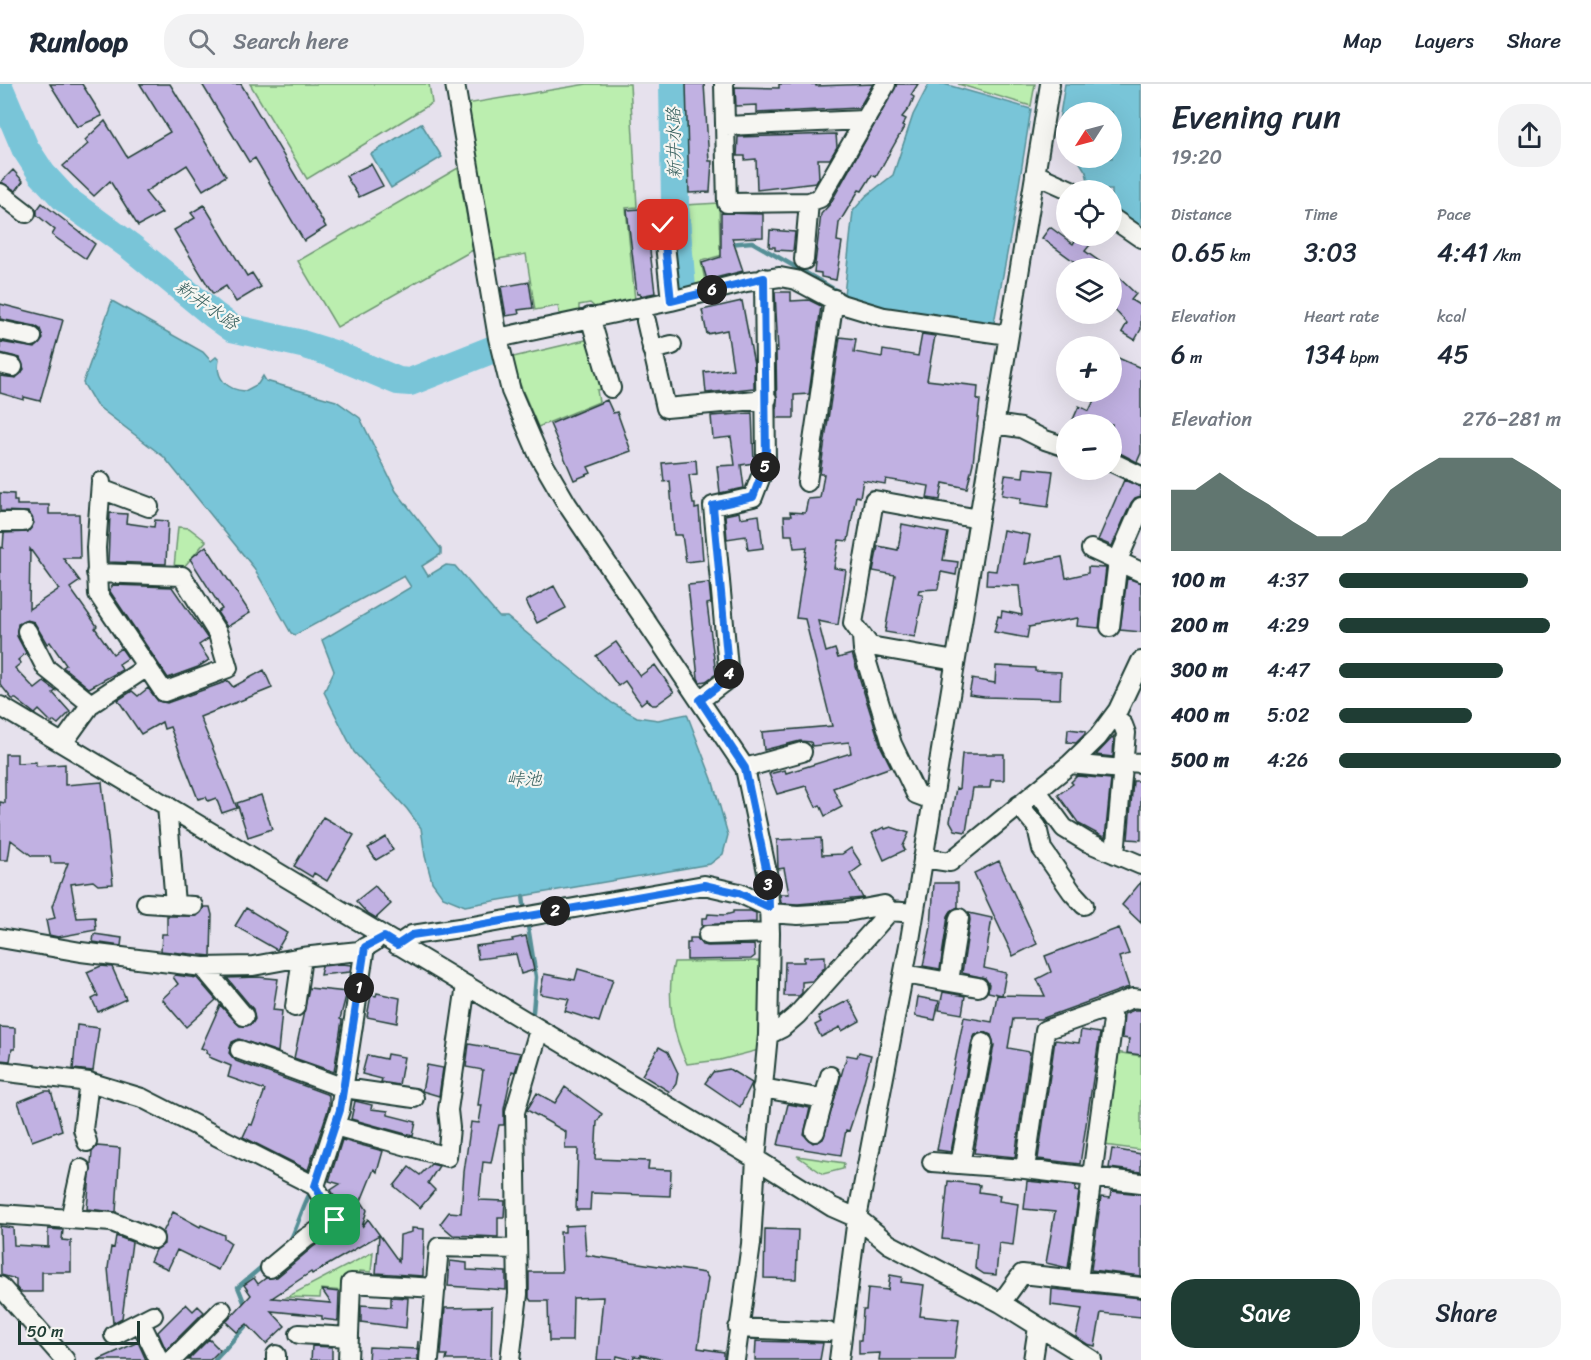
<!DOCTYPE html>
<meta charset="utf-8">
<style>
:root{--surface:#fff;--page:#f2f2f3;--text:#1f2937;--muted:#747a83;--line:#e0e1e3;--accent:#1f3d34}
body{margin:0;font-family:Sriracha,"Klee One",sans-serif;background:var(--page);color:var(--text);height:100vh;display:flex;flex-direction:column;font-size:22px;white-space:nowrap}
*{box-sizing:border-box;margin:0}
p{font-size:20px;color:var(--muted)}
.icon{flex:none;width:33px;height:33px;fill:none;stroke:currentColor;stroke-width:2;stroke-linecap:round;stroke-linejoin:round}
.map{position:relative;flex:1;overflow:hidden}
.sheet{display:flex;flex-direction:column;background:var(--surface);width:450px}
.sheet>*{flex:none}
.needle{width:39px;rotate:234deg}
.controls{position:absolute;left:1056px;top:18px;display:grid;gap:12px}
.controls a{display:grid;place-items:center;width:66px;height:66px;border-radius:50%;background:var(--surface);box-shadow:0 6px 24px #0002;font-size:30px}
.scale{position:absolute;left:18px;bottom:15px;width:122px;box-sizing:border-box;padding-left:6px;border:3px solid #1f3d34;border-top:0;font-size:16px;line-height:21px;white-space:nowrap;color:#1f3d34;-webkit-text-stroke:4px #f6f6f2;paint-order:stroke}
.pin{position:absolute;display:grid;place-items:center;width:51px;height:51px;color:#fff;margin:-26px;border-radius:12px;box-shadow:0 3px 9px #0006}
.km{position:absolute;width:30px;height:30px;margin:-15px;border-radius:50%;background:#222;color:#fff;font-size:16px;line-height:30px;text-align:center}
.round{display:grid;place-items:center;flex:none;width:63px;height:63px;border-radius:24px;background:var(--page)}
.headline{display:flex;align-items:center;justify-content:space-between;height:102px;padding:0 30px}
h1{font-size:33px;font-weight:600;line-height:45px}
.figures{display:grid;grid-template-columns:repeat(3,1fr);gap:9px;height:102px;padding:6px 30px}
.figures div{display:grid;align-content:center}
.figures b{font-size:26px;font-weight:600}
.figures small{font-size:16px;font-weight:400}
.figures p{font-size:16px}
.chart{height:168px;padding:12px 30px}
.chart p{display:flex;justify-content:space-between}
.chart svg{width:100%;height:108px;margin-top:6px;fill:var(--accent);opacity:.7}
.primary-button{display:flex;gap:12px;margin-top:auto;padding:12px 30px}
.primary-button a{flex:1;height:69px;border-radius:24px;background:var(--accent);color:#fff;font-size:24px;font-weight:600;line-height:69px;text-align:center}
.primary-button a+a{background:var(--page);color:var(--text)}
ul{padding:0 30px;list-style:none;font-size:20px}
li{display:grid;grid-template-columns:96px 72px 1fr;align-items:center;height:45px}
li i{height:15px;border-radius:8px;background:var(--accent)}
header{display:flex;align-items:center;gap:36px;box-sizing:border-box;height:84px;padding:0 30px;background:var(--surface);border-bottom:2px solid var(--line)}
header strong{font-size:28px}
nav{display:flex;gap:33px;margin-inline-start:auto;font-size:21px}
.search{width:420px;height:54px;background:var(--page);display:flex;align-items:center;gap:15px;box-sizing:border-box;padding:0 21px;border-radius:24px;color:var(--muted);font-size:22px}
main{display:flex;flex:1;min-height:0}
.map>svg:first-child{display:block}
.green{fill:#bbeeaf;stroke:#6d9672;stroke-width:1.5}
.water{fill:#79c5d8;stroke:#558f96;stroke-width:1.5}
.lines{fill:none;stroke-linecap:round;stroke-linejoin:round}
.stream{stroke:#558f96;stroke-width:4.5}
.river{stroke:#79c5d8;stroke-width:28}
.building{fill:#c1b1e2;stroke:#1f3d34;stroke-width:1.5;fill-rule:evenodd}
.minor-casing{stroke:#1f3d34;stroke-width:22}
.minor{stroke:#f6f6f2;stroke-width:18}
.route-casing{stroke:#fff;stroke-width:12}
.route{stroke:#1a73e8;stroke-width:8}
.labels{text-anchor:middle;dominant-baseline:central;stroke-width:4.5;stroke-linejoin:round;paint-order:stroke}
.water-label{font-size:18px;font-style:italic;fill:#365f5d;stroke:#f6f6f2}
</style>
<header>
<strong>Runloop</strong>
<div class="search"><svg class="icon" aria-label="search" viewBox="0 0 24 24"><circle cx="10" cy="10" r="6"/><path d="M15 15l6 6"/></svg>Search here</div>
<nav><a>Map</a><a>Layers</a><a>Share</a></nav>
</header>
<main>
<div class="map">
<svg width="1141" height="1276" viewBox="0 0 1141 1276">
<rect width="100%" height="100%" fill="#e6e1ed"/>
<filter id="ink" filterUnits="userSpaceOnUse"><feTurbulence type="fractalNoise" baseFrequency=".0167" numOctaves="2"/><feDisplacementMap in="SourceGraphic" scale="12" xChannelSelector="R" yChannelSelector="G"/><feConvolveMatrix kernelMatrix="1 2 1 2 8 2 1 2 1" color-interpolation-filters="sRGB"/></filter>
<g filter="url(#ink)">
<path class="green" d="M250,0H429L432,19L307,95Z
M587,0H630L637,123L626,124L635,216L597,225L590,219L579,221V227L576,230L560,233L558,222L535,226L526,170L493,176L466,20Z
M958,0H1035L1031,22Z
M458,84L473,166L337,243L298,177Z
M719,119L720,164L735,161L737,167L701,177L706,201L691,205L685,121Z
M590,255L607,304L597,306L599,318L538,343L509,274Z
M178,443L189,444L206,457L183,484L174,483Z
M765,877L759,966L720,976L687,980C672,949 666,912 674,878Z
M1115,968L1141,972V1066L1104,1061Z
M797,1072L844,1079L843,1085L823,1090Z
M373,1168L371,1188L360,1187L359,1194L345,1207L321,1205L320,1214L287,1213Z"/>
<path class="water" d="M929,0H944L1031,25L1013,138L993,244L866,222L844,211L853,127L866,112L893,91L913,31Z
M1065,0H1141V146L1112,125V106H1090L1086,88L1077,74H1112V28H1066V64L1056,55Z
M421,39L442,73L391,104L371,70Z
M112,217L203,268L211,277L216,273L219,276C215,294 227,306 245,307L258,300L263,292L266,297L336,317L360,334L396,407L441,465V470L422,482L428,492L446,481L455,482L499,533H507L612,619L637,633L658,636L687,630L712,695L728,751L723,770L710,780L465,822L443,813L432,798L425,772L421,744L407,725L354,668L324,608L334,587L322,556L411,503L404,492L295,551L291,549L254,484L164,373L96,321L83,299Z"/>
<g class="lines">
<path class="stream" d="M728,160L752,158L844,211
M523,812L525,827
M527,836L536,893L533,928
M289,1159C298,1142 302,1124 311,1107
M246,1223L238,1203L265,1180
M215,1276L250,1237"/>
<path class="river" d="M673,0L675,118
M0,5L25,64L42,90L65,115L131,163L214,231L232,244L302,260L334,270L398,297L410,298L491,266
M675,122L682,204"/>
</g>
<path class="building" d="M50,0H82L102,32L77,43Z
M140,0H170L226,92L203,106L187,81L145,108L162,129L138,142L110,97L94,112L63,82L88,60L85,56L105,37L127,73L170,48Z
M202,0H241L326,143L304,157L255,74L249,78Z
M686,0H704L709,77H712L710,108L689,109Z
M779,0H816V2L873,0L859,24L757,29V21L736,22L735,3L779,4Z
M897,0H918L911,11L914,13L910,23L902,33L906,35L902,42L904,43L876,93L872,91L862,107L859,106L839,139L837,157L842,158L836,196L821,193V189L814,188L821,130L830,120Z
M836,50L837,63L830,75H818L819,94L816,99L757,106L756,75L745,76V72H737L738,53Z
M371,80L383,102L359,113L346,92Z
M13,86L23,97L16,107L1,98Z
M42,119L95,160L86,175L52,151L55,146L37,131V126Z
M204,121L247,192L252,189L261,203L236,218L226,202L213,210L174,146L195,134L191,129Z
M653,124V157L649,158L655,209L640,212V210H637L627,126Z
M721,129L763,130V153L732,154L743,187L707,196L702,179L721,173Z
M1050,143L1073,160L1078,152L1090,161L1085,167L1109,184H1083L1042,154Z
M770,146L795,148L793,167L775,166V163H769Z
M1112,187L1136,210L1131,216L1141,222V245L1135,256L1122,248L1127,239L1112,223Z
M529,198L533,224L518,226L519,230L506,232L501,203Z
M775,208H791V217L809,216L821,222L809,310L794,311V334H777L776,267H778Z
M742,217L754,280V304L706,309L704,288L733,285L727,246L707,250L702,226Z
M0,220L63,236L40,317L24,313V316L0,309V292L16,294L24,285L20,274L0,269V258L35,264L43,255L40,245L35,242L0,235Z
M922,250L935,252L927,296L978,302L977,316H980L973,379L967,404L943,399L940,416L927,414L929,402L886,395L885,400L863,396L860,413L856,412L848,457L839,456L834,484L846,486L838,541L818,537L826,568L835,565L838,574L852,570L881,663L891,683L833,704L842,723L825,732L820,721L816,723L806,702L777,710L769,690L785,686L786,689L851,669L849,658L812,662L811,658L800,657L764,666L762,648L832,642L805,535L796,534L807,463L794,464L792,451H785L784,432H791L790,428L805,429L808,415L820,414L824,390H820L840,253L856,255L854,268L882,273L883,266L918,272Z
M1116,273L1141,284V369L1137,378L1112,365V340H1071L1079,322L1089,327L1098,308H1112V281Z
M607,316L613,329L617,328L631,367L588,383L591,389L574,396L550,340Z
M752,329L754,379L741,381L744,404L720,409L717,382L735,381L731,353L713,355L711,332Z
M696,376L697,390L689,391L693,420H695V425L699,424L703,476L686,478L682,451H674L670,397L664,398L662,379Z
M1024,384L1053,387L1048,423L1020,419L1021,414L1002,411L1005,391L1023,393Z
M1124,396L1141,403V412L1135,414L1131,419L1112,462L1098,456Z
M0,409L14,410V417H17V421H49V430H79L80,474H63L80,497L70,504L97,542L95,544L113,570L121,564L128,574L119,580L122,586L89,604L63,583L66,581L50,558L47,560L34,538L27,536L18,540L17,552L26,569L18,576L21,579L15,584L35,605L44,598L56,607L53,609L70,628L58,640L54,637L52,639L39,626L35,630L16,615H12L0,600V463L3,464L4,449L28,448L34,439L28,428L0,427ZM30,465L59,505L29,525Z
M739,428L740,434L759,431L763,464L748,466L746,452L727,455L725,431Z
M110,429L127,430L126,439L154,443L155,436L168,437L166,480L108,478Z
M902,440L948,449L943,476L958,478L956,491L941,488L938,505L919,506L918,510L923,511L915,553L885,548L895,491L873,487L878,462L898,466Z
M1003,446L1030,451L1025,480L1062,473L1066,494L1088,489V483L1106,484L1099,544L1077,542L1078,534L1029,543L1027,554L994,548L998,532L1001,533L1002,527L1022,531L1019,502L986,501L987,486L996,487Z
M206,462L250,529L227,543L217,528L222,525L190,475Z
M1127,494L1141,499V548L1120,546Z
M709,499L711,519L707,520L716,590L706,597L700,598L698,594L688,501Z
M113,501L172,503L208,555L199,561L209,576L198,583L168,594L109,506Z
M554,502L566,524L537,539L526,517Z
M616,558L640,592L655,581L674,608L656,621H652L647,615L641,620L625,597L618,602L596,572Z
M996,582L1035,584V587L1061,588L1060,615L984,613L969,611L972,595L995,599Z
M264,586L272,604L200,633L237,724L222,729L216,714L208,717L206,713L198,715L170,643L164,645L162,638L141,650L118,616L132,607L138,612L148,604L158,617L167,619L228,597L233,603Z
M1068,645L1085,647V650L1076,659L1067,658Z
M1114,652L1113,673L1096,671Z
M5,670H17V679L36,678V682L65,680V701L102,698L113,800L98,801L93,797L71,800L77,834L95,833L96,846L58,853L49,851L46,836L55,834L52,822L68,779H51L50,772H32L11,756L8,776H0V718L5,719Z
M962,670H1004V696H991L990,704H973L966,748L955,746L950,737L956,704L959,705Z
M1077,692L1111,695L1105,754L1079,740L1058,711L1073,700L1071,698Z
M1133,697H1141V756L1128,755Z
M261,711L272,745L248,753L237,719Z
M323,733L354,751L327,797L314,789L312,793L294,782Z
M884,743L885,745L891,743L909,749L903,762L905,766L884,776L872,749Z
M386,753L393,766L376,776L368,764Z
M821,754L822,771L842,770L851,764L862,781L850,790L863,814L798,820L781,819L780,810H789L784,784L778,785L777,756Z
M999,777L1037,860L1013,872L974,789Z
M1141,798V839L1122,821Z
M934,799H958V823L951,827L948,832L940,885L923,882L931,843Z
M375,802L391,820L376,834L366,828L356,817Z
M204,823H210L212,831L211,872L161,867L162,850H167V832H197Z
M246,824L287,849L277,866L235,842Z
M733,827H751L756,829V838L702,841V834H707L708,830L725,831L733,829Z
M969,829L992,834L984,884L1006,889L1002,911L988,908L989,900L985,894L962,889L970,836Z
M1119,844L1129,870L1119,873L1129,903L1041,935H1013L1008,964L1030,968L1015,1073L974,1069L994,961L991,951L985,948L975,951L972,957L951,1068L937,1066L964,933L992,938L997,911L1045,912L1037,895L1051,888L1045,872Z
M94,850L122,854L121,862L93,858Z
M526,852L534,886L521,890L516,870L478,875L476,862L513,857L512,855Z
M690,854H697L702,861L708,862L754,861L755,872L751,875L687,876V859H690Z
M825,872V883L812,897L802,898V909L799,912H784L785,878H804V873Z
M343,880L351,881L350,888L320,891L322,882Z
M101,882L112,883L126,915L98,928L92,915L98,912L87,888Z
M578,885L613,895L599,938L565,927L569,915L540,910L544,890L575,896Z
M175,891L197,894L216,916L186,943L162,915L178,900L173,893Z
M258,893L278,895L273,926L282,927L278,968L239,955L232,958L229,969L236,977L329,1011V1023L308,1086L243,1053L249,1040L252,1041L265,1006L228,993L231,982L209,973L210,971L206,969L207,966L201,964L220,921L240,942L252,940L255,935L253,925L227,894Z
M309,904L347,908L340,935L342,936L334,988L294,974Z
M943,908L965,912L962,930L939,926Z
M377,909L400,914L397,939L367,933L371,911L376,912Z
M918,913L939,917L935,936L915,932Z
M849,916L860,937L842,947L840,943L821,953L815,941L821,938L818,932Z
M1134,926H1141V971L1127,969L1129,955L1122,954L1124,930Z
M77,941L99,944L93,987L73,985Z
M0,943L15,944V965H12L10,977L0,976Z
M1081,946L1100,949L1080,1080L1038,1075L1055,956L1079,959Z
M469,960L521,969L515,988L512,987L504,1025V1041H499L491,1079L483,1078L479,1116L505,1117L504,1133H498V1153L453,1151L440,1140L449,1128L461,1129L464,1088L471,1038L479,1039L482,1021H478L483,986L466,983Z
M659,963L668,968L678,989L676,1000L670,1008L642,991Z
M859,968L871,971L858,1020L849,1047L846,1046L841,1071L778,1061L788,1020L810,1024L804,1051L813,1059L823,1055L847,971L857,973Z
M387,970L404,973L399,1001L381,998L382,995L362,990L367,971L386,975Z
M427,981L443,984L439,1012L422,1007Z
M729,985L752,999L740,1023L705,999L713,988Z
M565,1003L602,1030L597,1038L595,1075L649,1077L648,1085L671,1086L670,1112L591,1109L590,1126H576L578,1065H565L566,1048L527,1026L537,1009L555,1019Z
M45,1007H51L62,1046L32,1057L18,1018Z
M355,1017L372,1021L371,1025L388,1027V1031L416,1038L413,1052L351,1035Z
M342,1056L383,1067L377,1088L374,1085L361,1117L367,1126L362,1143L368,1135L399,1178L400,1151L412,1148V1144L424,1145L423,1192L376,1189L379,1151L326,1182L312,1190L311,1188L272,1214L331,1219L322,1206L339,1208L338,1237L322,1235V1232L271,1227L285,1242L266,1260L247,1240L237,1248L226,1238L251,1211L244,1201L254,1194L258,1200L266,1194L277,1193L313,1163L345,1141V1130L331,1106L340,1100L329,1097Z
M97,1062L120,1064L116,1128L87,1125L92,1068Z
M1112,1065L1141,1070V1088L1109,1084Z
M431,1080L439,1082L428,1099L435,1106L420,1124L394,1102L409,1083L420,1091Z
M948,1097L980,1101L979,1108L1000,1111L999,1117L1018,1120L1013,1161L999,1159L996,1191L984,1190L975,1184L977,1159L942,1155Z
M1027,1097L1076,1102L1075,1107L1079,1108L1068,1184L1046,1179L1055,1128L1024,1125Z
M1111,1107L1141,1110V1192L1091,1186L1101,1113L1110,1114Z
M173,1128L200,1143L201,1141L224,1151V1154L231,1159L218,1186L177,1166L168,1185L150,1177L155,1166L164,1160L163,1148Z
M584,1141L586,1171L705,1189L708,1194L698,1264L724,1268V1276H664L641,1271V1273L634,1272L633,1276L617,1272L616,1276H597L603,1213L573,1214L572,1257H549L548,1217H531L529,1214V1188H562L560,1148H565V1142Z
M0,1142L13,1144L14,1161L48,1163V1145L63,1146L62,1156L71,1157V1188H42V1208H20L16,1203V1195L1,1191Z
M765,1145L798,1146L796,1195L764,1194Z
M116,1152L132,1158L122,1234L113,1239L108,1184L111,1163L114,1164Z
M450,1177L467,1179V1186L506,1188V1206L448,1202Z
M890,1191L902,1193L901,1198L924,1201L920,1232L959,1236L954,1276H879L880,1269L859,1270V1256H861L863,1226H866L868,1204L888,1206Z
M1052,1205L1141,1214V1233L1101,1229L1095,1262L1087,1260L1076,1253L1082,1225L1051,1221Z
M391,1213L408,1214L406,1244L361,1238V1221L391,1223Z
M186,1220L193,1227L198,1222L204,1228L166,1266L158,1248Z
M492,1223L491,1276H446L447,1271H441L445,1224Z
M209,1255L220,1266L210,1276H188Z
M418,1257V1276H368L369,1263L417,1265Z
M756,1257L823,1259L820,1276H755Z
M138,1258L146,1276H98Z
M312,1262L332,1263V1276H311Z"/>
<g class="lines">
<defs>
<path id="minor" d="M455,0L498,254L511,307L539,372L567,420L745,684L768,793L770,849L768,951
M724,0L727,119L809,118L820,114L886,0
M726,42L864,36
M1035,90L1071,106
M0,109L26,129
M1112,134L1141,154
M663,141L671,217
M804,176L809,118
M590,233L611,304
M646,237L666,324L767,315
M0,246L32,253
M498,254L671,217L746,198L780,193L796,196L841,220L884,233L1008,251
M652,266L672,261
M0,280L13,283
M994,340L1021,344L1045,356L1066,363
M1112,378L1141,392
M807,398L834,215
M101,405L149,423
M0,438H23
M1091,465L1141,488
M96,489L182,492L218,550L228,584L164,608L98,510L96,464L101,398
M1110,543L1118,476L1141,423
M27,547L46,584L91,620
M862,553L863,566L892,660L916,710L924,713
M955,577L870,562L853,539L874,416L979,435
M700,616L729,594L713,422L753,413L766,379L764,194
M0,622L756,1075L832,1123L857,1134L889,1160L1001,1219L1092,1276
M1113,633L1123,641L1126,649L1115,770
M63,659L91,620L147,583
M1070,680L1122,685L1129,678L1141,679
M745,684L802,668
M1037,707L1064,744L1087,758L1141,781
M167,721L175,820
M1019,721L1037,743L1042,765L1072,808L1084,821
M923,774L950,778L1070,680L1098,653L1118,626L1141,577
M146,819L193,822
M769,829L798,831L847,828L884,821L890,827
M708,851L770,849
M0,854L81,868L203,883L253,882L302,873L359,867L374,858
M397,861L412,851L473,842L704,801L739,809L769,823
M203,883L244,932
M904,890L978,903
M949,897L959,834
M295,923L302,873
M240,966L344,1004L414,1014
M0,987L89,998L142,1014L315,1102L340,1026L365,863
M762,1004L824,1015
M335,1042L447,1073L450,1044L448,1026L466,901
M815,1048L830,992
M87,1058L83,1045L89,998
M932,1078L1025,1085L1141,1099
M960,1080L983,959
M1025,1085L1045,946L1107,924
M0,1130L112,1138L154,1155
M70,1135L81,1085
M270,1184L306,1154L335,1136L315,1102
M1078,1196L1113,936L1107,924L1133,914L1141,915
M0,1202L65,1276
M1001,1219L1022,1190L1141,1203
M141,1239L159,1276
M738,1244L828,1248
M299,1250L349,1253
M114,1251L153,1231
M172,1276L222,1226
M276,1276V1271
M348,1276L351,1199L436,1204
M429,1276L439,1163L517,1165
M510,1276L518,1210L515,1028L539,946
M735,1276L751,1160L756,1075L768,951L782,944L797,931L890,827L914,829
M839,1276L857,1134L910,856L1050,0
M1033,1276L1038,1243"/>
</defs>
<use href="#minor" class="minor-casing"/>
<use href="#minor" class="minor"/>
</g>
</g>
<g class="lines" filter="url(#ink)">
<defs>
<path id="route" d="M335,1136L315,1102L340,1026L365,863L384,853L397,861L412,851L473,842L704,801L739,809L769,823L768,794L745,684L700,616L729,594L713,422L753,413L766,379L764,194L671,217L663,141"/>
</defs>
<use href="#route" class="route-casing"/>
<use href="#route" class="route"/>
</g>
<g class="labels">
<g class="water-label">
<text transform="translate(674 59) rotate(-91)">新井水路</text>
<text transform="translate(207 221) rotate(35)">新井水路</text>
<text x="524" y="695">峠池</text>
</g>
</g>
</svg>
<div class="controls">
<a><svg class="needle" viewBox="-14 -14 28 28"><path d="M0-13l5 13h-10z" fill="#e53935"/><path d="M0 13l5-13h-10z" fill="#747a83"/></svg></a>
<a><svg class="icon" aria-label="locate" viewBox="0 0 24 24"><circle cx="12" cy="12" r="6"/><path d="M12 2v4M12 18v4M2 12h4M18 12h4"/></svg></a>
<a><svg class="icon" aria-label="layers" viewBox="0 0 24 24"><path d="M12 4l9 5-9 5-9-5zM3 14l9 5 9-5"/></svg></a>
<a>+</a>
<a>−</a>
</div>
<div class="scale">50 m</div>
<div class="pin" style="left:335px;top:1136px;background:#1e9e55"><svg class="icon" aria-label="arrive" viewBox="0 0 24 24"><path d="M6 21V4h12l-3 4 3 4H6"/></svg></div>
<div class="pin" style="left:663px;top:141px;background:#d93025"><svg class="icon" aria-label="check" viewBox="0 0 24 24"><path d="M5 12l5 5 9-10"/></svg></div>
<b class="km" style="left:359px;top:904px">1</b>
<b class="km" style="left:555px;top:827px">2</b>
<b class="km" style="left:768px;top:801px">3</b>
<b class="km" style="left:729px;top:590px">4</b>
<b class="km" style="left:765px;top:383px">5</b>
<b class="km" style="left:712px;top:206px">6</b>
</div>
<section class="sheet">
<div class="headline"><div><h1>Evening run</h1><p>19:20</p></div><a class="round"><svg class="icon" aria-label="share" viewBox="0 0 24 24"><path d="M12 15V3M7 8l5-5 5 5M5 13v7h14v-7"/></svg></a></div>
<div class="figures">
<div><p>Distance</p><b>0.65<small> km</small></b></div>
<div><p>Time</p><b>3:03</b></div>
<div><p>Pace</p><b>4:41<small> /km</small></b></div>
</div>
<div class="figures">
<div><p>Elevation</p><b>6<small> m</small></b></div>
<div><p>Heart rate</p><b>134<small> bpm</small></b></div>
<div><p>kcal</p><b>45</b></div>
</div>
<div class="chart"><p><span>Elevation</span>276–281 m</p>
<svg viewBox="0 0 160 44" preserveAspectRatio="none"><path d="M0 44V19L10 19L20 12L30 19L40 25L50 32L60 38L70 38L80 32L90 19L100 12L110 6L120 6L130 6L140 6L150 12L160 19V44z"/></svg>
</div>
<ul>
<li><b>100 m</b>4:37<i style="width:85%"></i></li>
<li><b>200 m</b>4:29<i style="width:95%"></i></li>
<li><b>300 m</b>4:47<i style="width:74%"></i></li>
<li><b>400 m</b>5:02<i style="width:60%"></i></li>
<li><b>500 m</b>4:26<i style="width:100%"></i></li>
</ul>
<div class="primary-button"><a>Save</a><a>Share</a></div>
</section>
</main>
